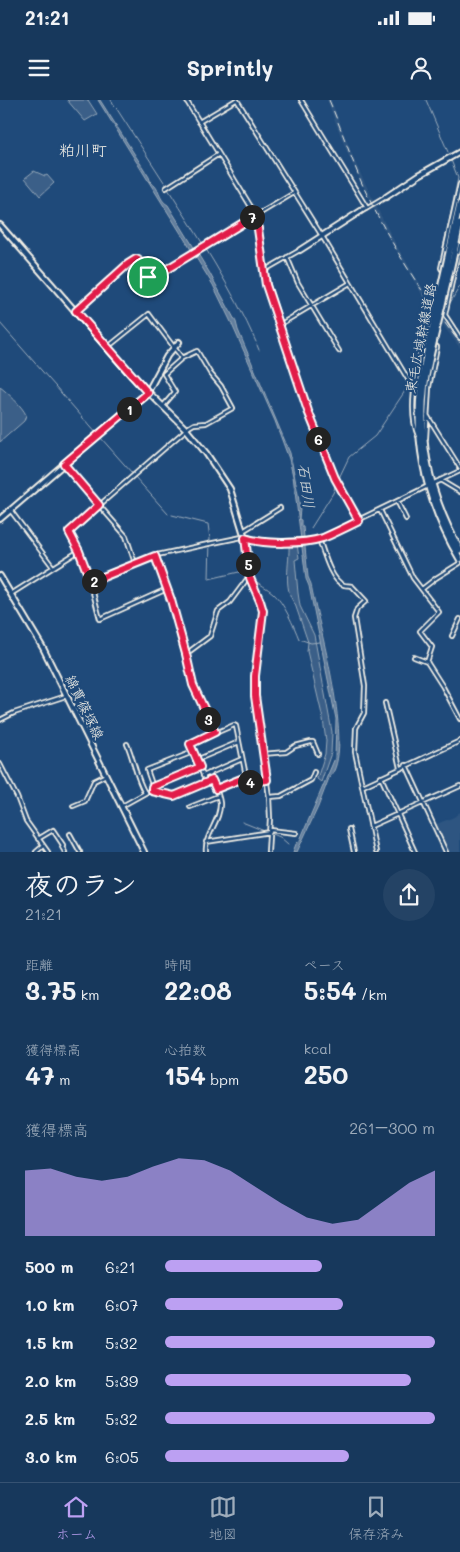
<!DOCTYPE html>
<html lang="ja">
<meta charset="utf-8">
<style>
:root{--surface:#17385c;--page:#244365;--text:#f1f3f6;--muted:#9eacbb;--line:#365272;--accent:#bca0f2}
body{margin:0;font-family:Mali,"Klee One",sans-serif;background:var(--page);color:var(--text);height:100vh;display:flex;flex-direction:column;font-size:19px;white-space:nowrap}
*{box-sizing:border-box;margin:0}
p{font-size:16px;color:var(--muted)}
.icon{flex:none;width:28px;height:28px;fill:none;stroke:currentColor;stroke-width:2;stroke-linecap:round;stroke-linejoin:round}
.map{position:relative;height:752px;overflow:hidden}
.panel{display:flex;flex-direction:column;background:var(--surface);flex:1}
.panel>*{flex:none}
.pin{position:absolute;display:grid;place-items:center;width:42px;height:42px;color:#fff;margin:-21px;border:2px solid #fff;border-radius:50%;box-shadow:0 1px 5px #0007}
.km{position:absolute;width:25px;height:25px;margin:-12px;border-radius:50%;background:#222;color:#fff;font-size:14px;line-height:25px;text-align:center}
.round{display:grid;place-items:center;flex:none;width:52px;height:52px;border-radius:26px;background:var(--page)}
.overview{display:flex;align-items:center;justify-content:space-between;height:85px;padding:0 25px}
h1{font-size:28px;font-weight:700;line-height:38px}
.metrics{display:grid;grid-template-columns:repeat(3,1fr);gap:8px;height:85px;padding:5px 25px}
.metrics div{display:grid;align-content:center}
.metrics b{font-size:25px;font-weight:700}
.metrics small{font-size:14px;font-weight:400}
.metrics p{font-size:14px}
.chart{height:140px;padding:10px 25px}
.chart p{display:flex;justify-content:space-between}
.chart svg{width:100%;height:90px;margin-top:5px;fill:var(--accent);opacity:.7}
ul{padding:0 25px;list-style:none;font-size:16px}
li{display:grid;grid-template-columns:80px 60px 1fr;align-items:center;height:38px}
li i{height:12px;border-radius:6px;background:var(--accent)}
.status{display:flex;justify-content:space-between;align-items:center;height:35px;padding:0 25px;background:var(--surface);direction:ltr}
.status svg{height:14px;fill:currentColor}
header{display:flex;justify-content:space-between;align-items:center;height:65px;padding:0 25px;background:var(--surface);font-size:22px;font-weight:700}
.tab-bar{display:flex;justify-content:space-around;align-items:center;height:70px;border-top:1px solid var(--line);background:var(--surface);font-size:14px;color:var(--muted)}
.tab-bar a{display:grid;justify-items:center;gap:2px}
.tab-bar .on{color:var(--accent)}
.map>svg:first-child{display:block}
.built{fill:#2d5581}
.green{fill:#3a5f88;stroke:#97a8b8}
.water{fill:#627e9d;stroke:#9cacbb}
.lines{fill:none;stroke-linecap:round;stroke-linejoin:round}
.stream{stroke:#9cacbb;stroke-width:1}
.street-casing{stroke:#f4f1e8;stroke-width:6}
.secondary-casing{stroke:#f4f1e8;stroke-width:8}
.highway-casing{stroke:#f4f1e8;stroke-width:9}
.street{stroke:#1f4a7a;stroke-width:2.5}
.secondary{stroke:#1f4a7a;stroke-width:4}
.highway{stroke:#1f4a7a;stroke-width:5}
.rail{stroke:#f4f1e8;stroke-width:1;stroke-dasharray:8 4;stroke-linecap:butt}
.highway-bridge-casing{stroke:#f4f1e8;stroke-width:9;stroke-linecap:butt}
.highway-bridge{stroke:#1f4a7a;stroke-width:5}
.route-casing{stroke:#fff;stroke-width:10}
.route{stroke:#e11d48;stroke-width:6}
.labels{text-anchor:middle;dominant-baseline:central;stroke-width:4.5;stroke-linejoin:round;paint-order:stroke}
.street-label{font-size:14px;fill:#f4f1e8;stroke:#1f4a7a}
.water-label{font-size:15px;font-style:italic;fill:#dee0dd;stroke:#1f4a7a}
.quarter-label{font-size:16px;fill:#f4f1e8;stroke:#1f4a7a}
</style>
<div class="status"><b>21:21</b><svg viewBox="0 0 49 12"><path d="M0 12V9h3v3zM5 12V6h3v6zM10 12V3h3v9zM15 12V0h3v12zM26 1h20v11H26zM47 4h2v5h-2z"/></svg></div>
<header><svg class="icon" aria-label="menu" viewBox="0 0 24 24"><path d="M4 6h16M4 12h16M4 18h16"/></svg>Sprintly<svg class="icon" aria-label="person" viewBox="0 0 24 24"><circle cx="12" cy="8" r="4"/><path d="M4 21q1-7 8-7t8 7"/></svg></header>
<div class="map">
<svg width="460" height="752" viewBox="0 0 460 752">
<rect width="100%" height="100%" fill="#1f4a7a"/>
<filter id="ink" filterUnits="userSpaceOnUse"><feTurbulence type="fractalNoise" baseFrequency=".02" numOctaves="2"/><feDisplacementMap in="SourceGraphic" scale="10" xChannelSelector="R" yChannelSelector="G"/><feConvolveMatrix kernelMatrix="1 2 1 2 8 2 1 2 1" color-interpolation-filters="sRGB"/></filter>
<g filter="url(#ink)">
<path class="built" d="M327,0H331L355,62L380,114L399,150L428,197L460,240V248L428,205L382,126L347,52Z
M460,712V752H446L434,725L454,717Z"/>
<path class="green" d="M67,0H88L97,14L85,21Z
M34,71L45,76L47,75L54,83L40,96L25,78Z
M0,287C7,292 23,307 26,315L24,321L0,342Z
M289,444H297L299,458L295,460L298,493L300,506L314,535L332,632L331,653L321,682L317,679L325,654L326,641L323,619L307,551L308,542L295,504C282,488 290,463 289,444Z"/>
<path class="water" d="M98,0H100L149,77L151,83C160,87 158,100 168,105L209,172L236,222L238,230L290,353L298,394L300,409L299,419L301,420V426L303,427L308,477L311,484C317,521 357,651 329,678L318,707L297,752H293L296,744L300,740L335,658L336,619L309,486L306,479L293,376L289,359L275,321L230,220L213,185Z"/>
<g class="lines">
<path class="stream" d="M111,0L166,85
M426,0L448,52
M168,89C200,139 232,188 256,242
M447,131L458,78L451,60
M442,151L446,134
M450,203L460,186
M0,223L97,334
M257,245L259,250
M412,280L423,233
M100,337L132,373
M135,377L168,414
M338,380L349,357L375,336L409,285
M172,415L208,424L210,439L209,479L239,472L246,475
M311,428L333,393L336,384
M253,480C260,484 267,488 273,493C284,503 294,526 299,539L311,543L320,542
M242,722L267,732
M270,733L280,737L288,744"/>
<defs>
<path id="street" d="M186,0L256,115L267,185L308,311L335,378L359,421
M237,0L322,136L412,286L415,288
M301,0L367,108
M199,22L236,0
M166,88L219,54
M366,109L386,97
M287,157L298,183L339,251
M265,170L300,150
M443,171L441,168L460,84
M454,172L445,215L460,238
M448,173L454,172L460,145
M76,211L128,164L136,159L139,160L147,176L154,177L294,93
M279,225L350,183
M108,247L149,214L182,258
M163,306L175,292L164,274L182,258L197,251L210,273L221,286L233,308L206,323L194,324L189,327L71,430L69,433L79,451L90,481L157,455L213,443L242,437L259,441L280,442L319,439L428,386
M427,315L460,368
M418,336C407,310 417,270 423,244L428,243
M426,338L429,287L437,247L433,244
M64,365L126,436L135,463
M440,380L460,392
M432,384L460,371
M397,401L406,419
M380,410L413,478L439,512L420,531L432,547L427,562
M11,411L53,467
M243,431L280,408
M245,438L250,478L260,501L263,511L255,576V596L269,697L270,718L268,752
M319,439C323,450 331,482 344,485C347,486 349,485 352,486L366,501L357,509L354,518L365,586L364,613L356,628L355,652L376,752
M155,456L171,500L193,585L215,633
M90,481L100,519L167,489
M422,489L436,478L460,463
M11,494L79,451
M452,536L460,519
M186,554L210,536L218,511L230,502L247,479L250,478
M414,557L427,562L443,587L460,619
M385,603L400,668
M0,620L14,613L66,596
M127,644C134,660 136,678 145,693
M263,654L286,652L295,646L311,642H313L318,654
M196,660L239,642
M0,664L17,697L26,721L48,752
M406,665L446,752
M203,676L242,659
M381,677L415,752
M206,682L190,644L234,625L236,626L247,681L267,680
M363,686L460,641
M153,687L199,667
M216,689L246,677
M152,691L153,687L147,670L193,652
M269,697L281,696L311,680L314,672
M73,706L85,701L94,681L106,675
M122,706L149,691L174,696L212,680
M190,707L218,696
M371,726L460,686
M349,729L354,752
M270,730L296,733
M70,734L80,752
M38,739L53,730L63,745L62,747L65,752
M206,742L270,732
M36,752L43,746
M206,752C204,735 221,721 220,703C219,693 213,683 209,673"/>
<path id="secondary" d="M386,97L419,75L460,52
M0,125L132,276L186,329L206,353L230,389L245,438
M300,150L364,109
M0,419L120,316L145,297L167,256L179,242
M0,476L43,548L144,752"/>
<path id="highway" d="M449,152L460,104
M454,153L460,124
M425,260C410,330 424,399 460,459
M429,261C414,326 427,393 460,450"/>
</defs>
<use href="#street" class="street-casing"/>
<use href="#secondary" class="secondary-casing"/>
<use href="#highway" class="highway-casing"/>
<use href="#street" class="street"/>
<use href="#secondary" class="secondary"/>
<use href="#highway" class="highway"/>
<path class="rail" d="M329,0C341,28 351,58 363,86C389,142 422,194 460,243"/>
<defs>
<path id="highway-bridge" d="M425,260L449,152
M429,261L454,153"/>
</defs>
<use href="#highway-bridge" class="highway-bridge-casing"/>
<use href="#highway-bridge" class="highway-bridge"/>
</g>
</g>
<g class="lines" filter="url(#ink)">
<defs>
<path id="route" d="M256,115L266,185L308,311L335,378L359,421C347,427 335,433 323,438C304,444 264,445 245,438L250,478L260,501L263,511L255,576V596L267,680L248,682L246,677L216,689L212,680L174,696L152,691V687L200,667L190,644L215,632L193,585L186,554L171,500L155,456L93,481L90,480L79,451L69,432L99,405L64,364L148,293L76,211L128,164L136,159L138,160L147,176L154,177Z"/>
</defs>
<use href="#route" class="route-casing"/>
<use href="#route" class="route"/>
</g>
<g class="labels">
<g class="street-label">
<text transform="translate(420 238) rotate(-79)">東毛広域幹線道路</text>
<text transform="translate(85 607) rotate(64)">綿貫篠塚線</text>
</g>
<g class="water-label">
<text transform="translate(307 386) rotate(82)">石田川</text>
</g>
<g class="quarter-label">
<text x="83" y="49">粕川町</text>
</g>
</g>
</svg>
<div class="pin" style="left:148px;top:177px;background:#1e9e55"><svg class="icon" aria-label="arrive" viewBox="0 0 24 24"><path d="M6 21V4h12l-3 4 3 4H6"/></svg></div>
<b class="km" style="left:129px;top:309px">1</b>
<b class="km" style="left:94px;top:481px">2</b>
<b class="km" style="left:208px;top:619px">3</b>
<b class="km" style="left:250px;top:682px">4</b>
<b class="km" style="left:248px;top:464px">5</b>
<b class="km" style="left:318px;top:339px">6</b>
<b class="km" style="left:252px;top:117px">7</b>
</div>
<section class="panel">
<div class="overview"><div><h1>夜のラン</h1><p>21:21</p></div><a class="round"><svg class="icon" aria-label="share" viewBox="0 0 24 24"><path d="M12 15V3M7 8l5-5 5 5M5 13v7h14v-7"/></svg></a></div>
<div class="metrics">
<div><p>距離</p><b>3.75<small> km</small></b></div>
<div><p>時間</p><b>22:08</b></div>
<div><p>ペース</p><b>5:54<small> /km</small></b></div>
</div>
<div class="metrics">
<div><p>獲得標高</p><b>47<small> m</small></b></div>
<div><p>心拍数</p><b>154<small> bpm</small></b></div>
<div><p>kcal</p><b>250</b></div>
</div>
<div class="chart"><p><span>獲得標高</span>261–300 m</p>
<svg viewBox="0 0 160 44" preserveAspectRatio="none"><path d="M0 44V12L10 11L20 15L30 17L40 15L50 10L60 6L70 7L80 12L90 20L100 28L110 35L120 38L130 36L140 27L150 18L160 12V44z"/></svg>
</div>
<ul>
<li><b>500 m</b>6:21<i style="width:58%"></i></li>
<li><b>1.0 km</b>6:07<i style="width:66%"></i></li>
<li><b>1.5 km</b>5:32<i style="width:100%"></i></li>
<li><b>2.0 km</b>5:39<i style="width:91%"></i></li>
<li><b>2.5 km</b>5:32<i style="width:100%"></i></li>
<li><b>3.0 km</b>6:05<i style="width:68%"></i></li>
</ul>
</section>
<nav class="tab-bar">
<a class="on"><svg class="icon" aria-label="home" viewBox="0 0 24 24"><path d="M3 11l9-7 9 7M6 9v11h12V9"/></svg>ホーム</a>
<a><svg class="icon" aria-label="map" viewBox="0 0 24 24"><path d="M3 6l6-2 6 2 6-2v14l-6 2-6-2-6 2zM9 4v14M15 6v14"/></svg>地図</a>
<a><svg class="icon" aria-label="saved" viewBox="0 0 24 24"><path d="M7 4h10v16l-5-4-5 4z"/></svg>保存済み</a>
</nav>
